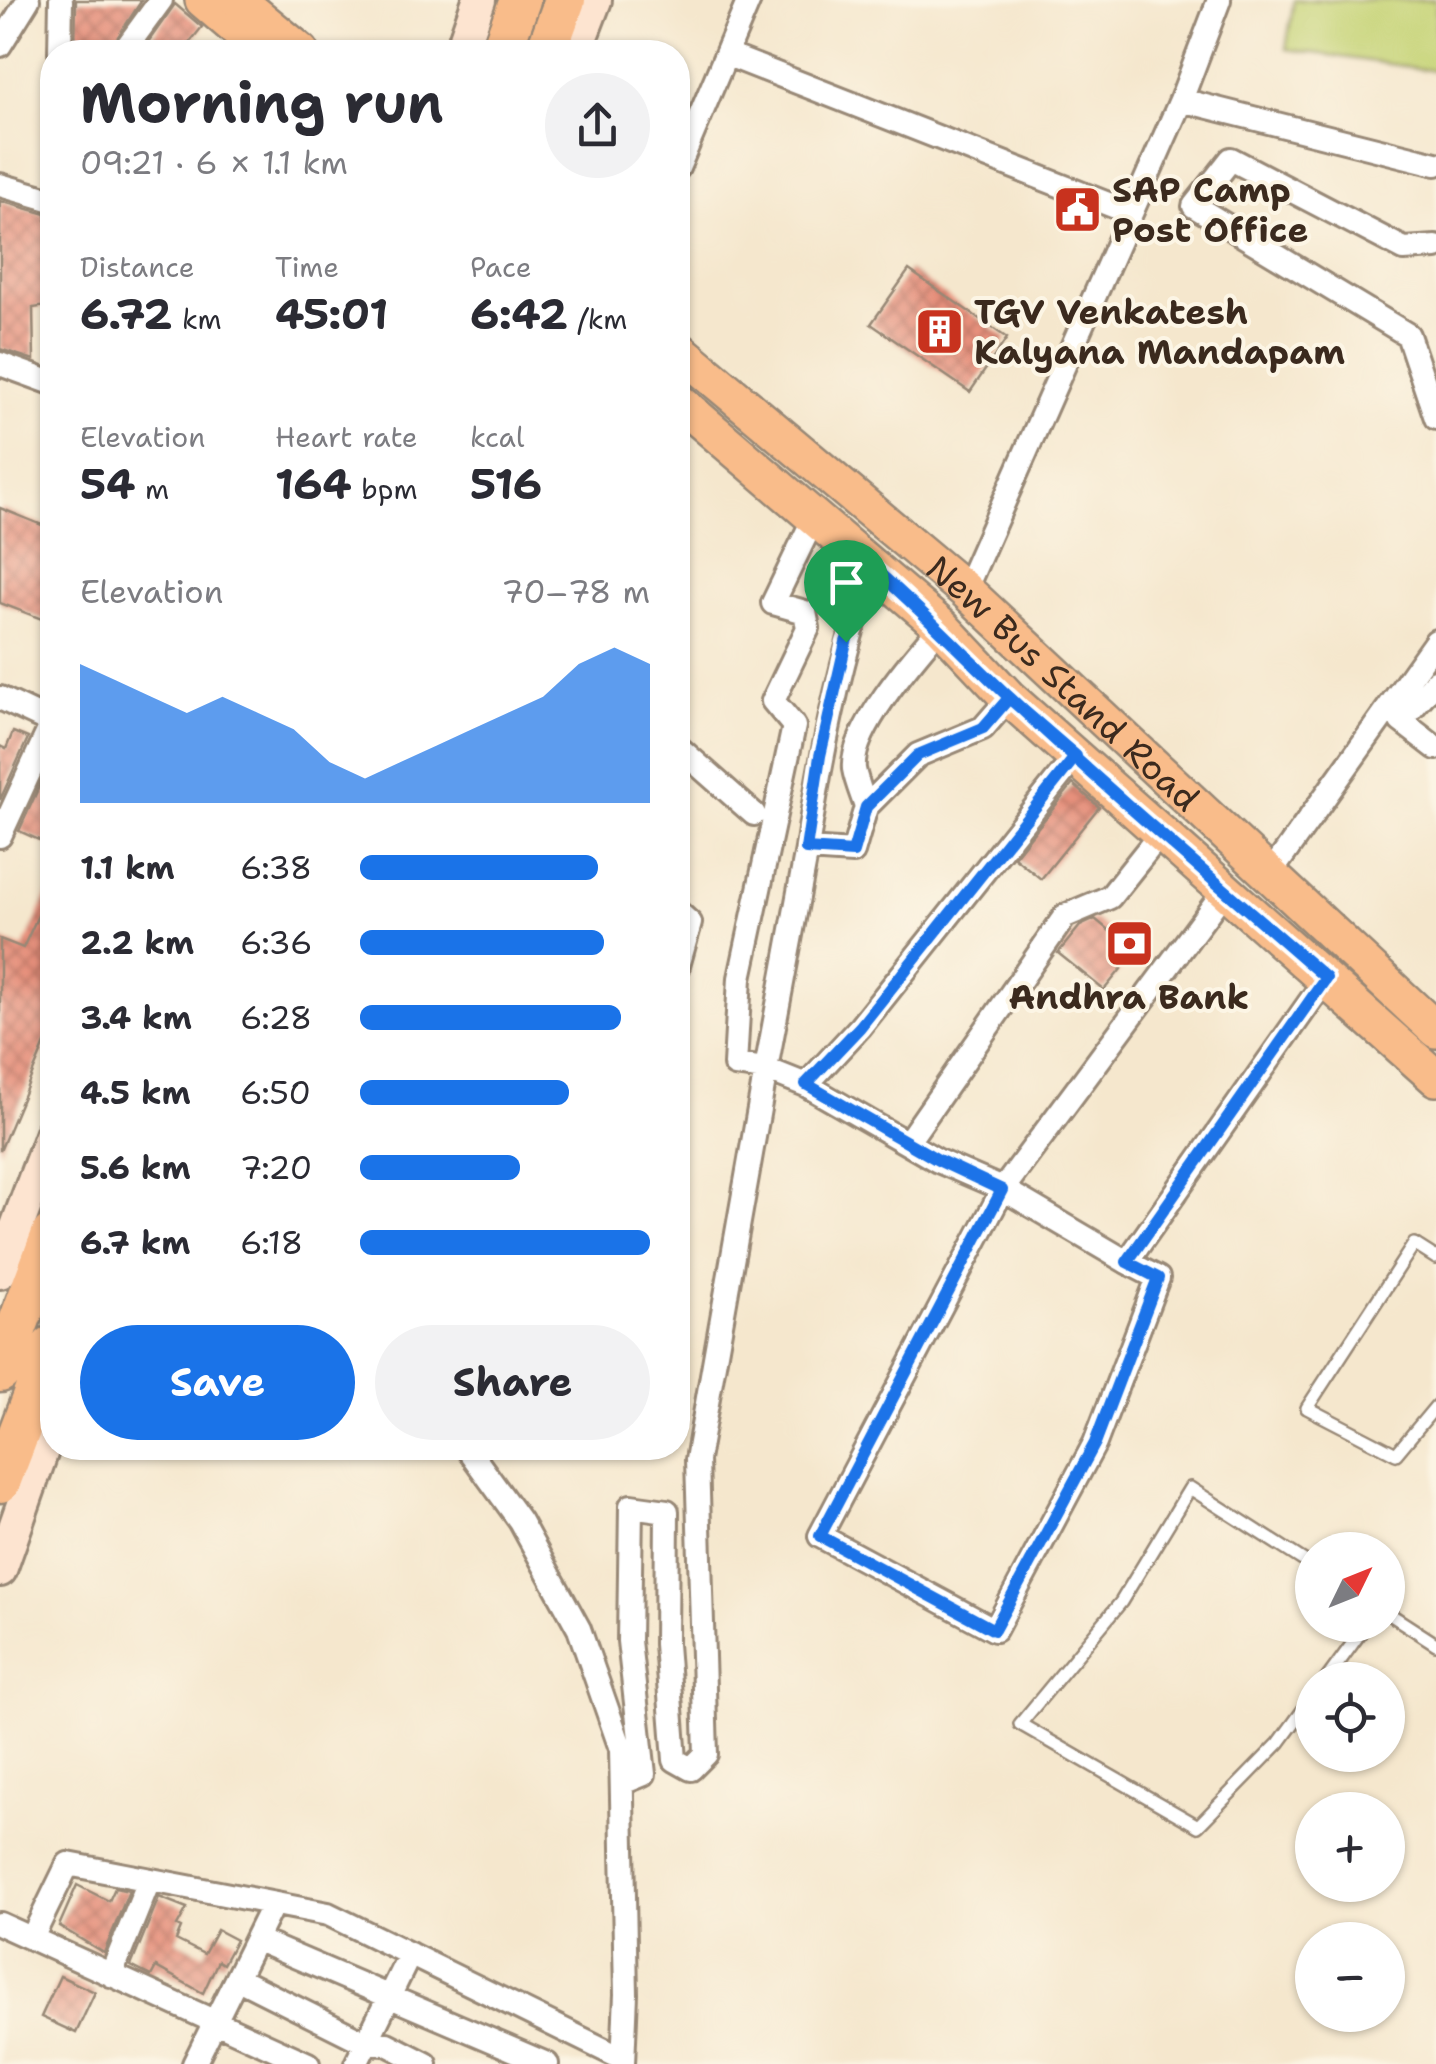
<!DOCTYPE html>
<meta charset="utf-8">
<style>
:root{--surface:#fff;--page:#f2f2f3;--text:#2b2b33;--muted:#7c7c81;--accent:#1a73e8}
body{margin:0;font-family:"Shantell Sans",sans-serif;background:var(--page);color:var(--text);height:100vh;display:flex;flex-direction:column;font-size:38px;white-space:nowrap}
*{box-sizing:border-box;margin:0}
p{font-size:32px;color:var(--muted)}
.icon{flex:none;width:55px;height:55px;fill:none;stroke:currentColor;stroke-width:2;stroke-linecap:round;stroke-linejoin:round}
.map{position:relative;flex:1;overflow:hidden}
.side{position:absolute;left:40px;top:40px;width:650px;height:1420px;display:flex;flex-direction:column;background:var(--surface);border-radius:40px;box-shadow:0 2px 8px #0004}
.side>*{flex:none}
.needle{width:65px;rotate:47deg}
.fabs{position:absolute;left:1295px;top:1532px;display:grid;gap:20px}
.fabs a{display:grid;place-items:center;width:110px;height:110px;border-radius:50%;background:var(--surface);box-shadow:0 2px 8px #0004;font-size:50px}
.pin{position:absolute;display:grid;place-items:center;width:85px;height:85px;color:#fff;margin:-102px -42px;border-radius:50% 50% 50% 0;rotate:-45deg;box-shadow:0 0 10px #0007}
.pin .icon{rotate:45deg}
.round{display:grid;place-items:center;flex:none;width:105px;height:105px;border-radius:52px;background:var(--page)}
.headline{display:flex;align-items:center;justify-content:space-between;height:170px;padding:0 40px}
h1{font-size:55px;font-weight:700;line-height:75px}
.figures{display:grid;grid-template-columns:repeat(3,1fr);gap:15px;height:170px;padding:10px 40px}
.figures div{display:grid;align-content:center}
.figures b{font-size:42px;font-weight:700}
.figures small{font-size:28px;font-weight:400}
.figures p{font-size:28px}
.chart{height:280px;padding:20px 40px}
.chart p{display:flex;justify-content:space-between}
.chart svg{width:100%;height:180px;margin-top:10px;fill:var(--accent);opacity:.7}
.primary-button{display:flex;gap:20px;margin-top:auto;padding:20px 40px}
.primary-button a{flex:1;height:115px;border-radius:60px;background:var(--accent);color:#fff;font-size:40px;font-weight:700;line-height:115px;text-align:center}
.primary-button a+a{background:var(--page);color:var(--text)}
ul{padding:0 40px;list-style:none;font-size:32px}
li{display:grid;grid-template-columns:160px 120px 1fr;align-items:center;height:75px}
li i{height:25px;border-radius:12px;background:var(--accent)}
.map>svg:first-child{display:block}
.green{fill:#c5d375;stroke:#807e4a;stroke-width:2.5}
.building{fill:url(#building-cross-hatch)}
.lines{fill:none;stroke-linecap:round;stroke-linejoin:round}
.lane-casing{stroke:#988876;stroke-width:16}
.street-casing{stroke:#988876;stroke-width:28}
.secondary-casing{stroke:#988876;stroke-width:38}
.primary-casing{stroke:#988876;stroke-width:40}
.highway-casing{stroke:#988876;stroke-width:45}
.lane{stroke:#fff;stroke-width:11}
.street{stroke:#fff;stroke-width:22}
.secondary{stroke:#fde4d0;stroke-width:32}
.primary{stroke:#f9bc8a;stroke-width:35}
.highway{stroke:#f9bc8a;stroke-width:40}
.route-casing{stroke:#fff;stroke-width:20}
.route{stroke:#1a73e8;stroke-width:12}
.labels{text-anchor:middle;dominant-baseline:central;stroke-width:8;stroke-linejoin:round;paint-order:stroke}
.poi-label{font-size:35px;font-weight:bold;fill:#3b2a1e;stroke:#fcf5e5;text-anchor:start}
.street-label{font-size:35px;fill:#3b2a1e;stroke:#fcf5e5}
</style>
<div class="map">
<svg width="1436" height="2064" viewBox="0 0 1436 2064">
<defs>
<pattern id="building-cross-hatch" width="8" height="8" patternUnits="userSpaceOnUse" patternTransform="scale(2.5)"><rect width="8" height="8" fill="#e6907c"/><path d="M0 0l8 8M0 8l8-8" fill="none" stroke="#bc7665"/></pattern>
</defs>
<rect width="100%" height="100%" fill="#fcf5e5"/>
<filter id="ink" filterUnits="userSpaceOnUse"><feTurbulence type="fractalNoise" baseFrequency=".01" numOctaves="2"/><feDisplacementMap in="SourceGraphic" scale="20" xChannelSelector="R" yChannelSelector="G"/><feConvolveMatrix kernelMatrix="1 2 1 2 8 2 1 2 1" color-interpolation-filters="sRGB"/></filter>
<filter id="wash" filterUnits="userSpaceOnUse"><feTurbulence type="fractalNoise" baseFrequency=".0048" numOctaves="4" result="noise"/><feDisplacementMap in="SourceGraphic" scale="40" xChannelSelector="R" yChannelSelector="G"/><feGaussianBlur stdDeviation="2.25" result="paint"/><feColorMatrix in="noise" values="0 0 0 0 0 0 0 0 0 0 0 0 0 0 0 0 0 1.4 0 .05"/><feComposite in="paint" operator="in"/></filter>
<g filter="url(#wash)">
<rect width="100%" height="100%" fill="#f5e7cd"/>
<path class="green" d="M1294,0H1436V71L1286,49Z"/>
<g id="blocks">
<path class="building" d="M76,0H142L108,52H75Z
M175,4L202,27L182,52H141Z
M0,201L46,214L48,273H42L47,306L33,308L34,360L0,349Z
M909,270L1007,338L970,392L871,324Z
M0,508L52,529V623L0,603Z
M13,732L28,738L0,800V746L6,749Z
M52,758V846L19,831Z
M1073,784L1099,807L1041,879L1014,857Z
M51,887L52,1027L0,1151V939L23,948Z
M1095,919L1135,952L1104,990L1058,953L1080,926Z
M77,1885L109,1901L115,1888L129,1891L104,1953L59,1926Z
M159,1897L187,1908L177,1926L181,1928L176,1940L204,1954L217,1930L236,1940L223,1964L218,1961L203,1993L156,1967L151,1976L131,1966Z
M60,1976L95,1992L76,2033L41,2017Z"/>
</g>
</g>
<g filter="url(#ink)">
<use href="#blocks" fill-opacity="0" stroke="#988876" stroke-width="2.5"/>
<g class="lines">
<defs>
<path id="lane" d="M1436,1258L1414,1244L1307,1408L1396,1454L1436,1406
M1312,1566L1190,1488L1121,1602L1020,1724L1198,1826L1279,1743L1312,1698
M1388,1613L1436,1644
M1326,1680L1366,1625"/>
<path id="street" d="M0,45L28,0
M60,52L61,0
M123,52L161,0
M728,55L1131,213
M1181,100L1219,0
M678,168L749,0
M0,185L52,200
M1436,247L1404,249L1231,159L1194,206L1408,335L1436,418
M0,364L52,383
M872,567C840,659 821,753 807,849L853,852L866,807L918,755L983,728L1009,698
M965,590L1181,100L1436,164
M1436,681L1401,721L1436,748
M0,698L51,722
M678,747L754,814
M1076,756L860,1027L806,1085L938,1161L1003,1189L1225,890
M866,807C862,795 856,781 854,769C850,730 916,655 941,626
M0,836L52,723
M807,849L766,1069L735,1065L740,978L794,726L773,701L808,628L805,612L773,603L814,518
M1270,874L1436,641
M678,912L690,923L678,966
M907,1143L1065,916L1110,897L1161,833
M1127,1262L1158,1278L1095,1443L995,1630L820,1536L1003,1189L1127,1262L1326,979
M467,1448L520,1521L579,1629L621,1749L626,1994L623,2064
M622,1783L644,1774L629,1641L631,1506L667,1511L666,1644L675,1760L691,1769L706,1754L697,1460L766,1069L806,1085
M0,1924L308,2064
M32,1938L68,1864L328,1914L623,2059
M257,1940L547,2064
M111,1975L149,1881
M238,1979L366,2043L387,2044L426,2064
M194,2064L273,1904
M356,2064L410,1954"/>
<path id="secondary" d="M461,52L479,0
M575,52L595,0
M0,1272L52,1133
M0,1570L52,1422"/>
<g id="primary">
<path d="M203,0L252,42"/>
<path d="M238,0L301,52"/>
<path id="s1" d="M678,349L965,590L1436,1030"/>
<path d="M678,401L941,626L1009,698L1436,1078"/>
</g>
<path id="highway" d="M501,52L520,0
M546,52L565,0
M0,1372L52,1234
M0,1482L52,1346"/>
</defs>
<use href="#lane" class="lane-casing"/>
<use href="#street" class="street-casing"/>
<use href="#secondary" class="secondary-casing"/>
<use href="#primary" class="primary-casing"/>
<use href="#highway" class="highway-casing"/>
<use href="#lane" class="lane"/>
<use href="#street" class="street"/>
<use href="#secondary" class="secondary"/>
<use href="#primary" class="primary"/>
<use href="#highway" class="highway"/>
</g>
</g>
<g class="lines" filter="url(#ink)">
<defs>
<path id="route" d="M846,642L872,567C921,609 964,655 1011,699C1113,795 1221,886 1326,978L1127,1262L1158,1278L1095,1443L994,1630L820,1536L1002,1190L938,1160L806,1084L860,1027L1076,756L1009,698L983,728L918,755L866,807L853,852L806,849L820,756L846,642"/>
</defs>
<use href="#route" class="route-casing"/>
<use href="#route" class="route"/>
</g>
<defs>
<symbol id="civic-square" viewBox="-11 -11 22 22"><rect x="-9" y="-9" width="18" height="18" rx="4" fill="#c8321e" stroke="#fcf5e5"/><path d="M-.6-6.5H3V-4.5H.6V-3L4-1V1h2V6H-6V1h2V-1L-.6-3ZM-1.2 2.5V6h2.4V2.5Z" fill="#fff"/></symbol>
<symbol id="building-square" viewBox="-11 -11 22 22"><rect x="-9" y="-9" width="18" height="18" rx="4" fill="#c8321e" stroke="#fcf5e5"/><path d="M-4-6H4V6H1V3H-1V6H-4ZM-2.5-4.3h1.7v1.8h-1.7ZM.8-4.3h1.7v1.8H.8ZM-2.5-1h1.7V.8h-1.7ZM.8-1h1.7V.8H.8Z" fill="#fff"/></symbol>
<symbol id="bank-square" viewBox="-11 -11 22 22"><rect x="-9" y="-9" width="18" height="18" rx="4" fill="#c8321e" stroke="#fcf5e5"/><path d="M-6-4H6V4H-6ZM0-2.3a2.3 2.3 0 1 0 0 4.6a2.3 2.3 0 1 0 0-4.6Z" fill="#fff"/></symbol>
</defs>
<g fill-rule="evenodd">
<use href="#civic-square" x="1050" y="182" width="55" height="55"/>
<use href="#building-square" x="912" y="304" width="55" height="55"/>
<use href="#bank-square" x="1102" y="916" width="55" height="55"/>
</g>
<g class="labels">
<g class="poi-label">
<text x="1112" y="189">SAP Camp<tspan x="1112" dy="40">Post Office</tspan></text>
<text x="974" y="311">TGV Venkatesh<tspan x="974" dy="40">Kalyana Mandapam</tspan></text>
<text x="1129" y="996" text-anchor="middle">Andhra Bank</text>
</g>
<g class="street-label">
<text stroke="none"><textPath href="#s1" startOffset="510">New Bus Stand Road</textPath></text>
</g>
</g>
</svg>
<div class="fabs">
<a><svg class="needle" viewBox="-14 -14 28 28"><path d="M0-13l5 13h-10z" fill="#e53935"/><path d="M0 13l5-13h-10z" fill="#7c7c81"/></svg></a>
<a><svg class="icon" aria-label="locate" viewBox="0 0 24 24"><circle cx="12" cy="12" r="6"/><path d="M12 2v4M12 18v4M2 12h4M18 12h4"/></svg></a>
<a>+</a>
<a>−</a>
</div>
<div class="pin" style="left:846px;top:642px;background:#1e9e55"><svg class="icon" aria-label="arrive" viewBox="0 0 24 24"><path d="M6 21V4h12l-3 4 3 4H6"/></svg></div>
<section class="side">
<div class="headline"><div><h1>Morning run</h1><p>09:21 · 6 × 1.1 km</p></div><a class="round"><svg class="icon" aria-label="share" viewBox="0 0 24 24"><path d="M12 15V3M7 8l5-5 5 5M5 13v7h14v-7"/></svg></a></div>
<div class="figures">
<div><p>Distance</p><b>6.72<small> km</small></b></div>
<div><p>Time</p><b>45:01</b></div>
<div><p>Pace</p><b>6:42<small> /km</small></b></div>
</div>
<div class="figures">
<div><p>Elevation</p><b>54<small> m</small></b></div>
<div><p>Heart rate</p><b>164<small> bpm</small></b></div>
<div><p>kcal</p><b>516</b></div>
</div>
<div class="chart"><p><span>Elevation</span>70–78 m</p>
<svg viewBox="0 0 160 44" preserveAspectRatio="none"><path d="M0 44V10L10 14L20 18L30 22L40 18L50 22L60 26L70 34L80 38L90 34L100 30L110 26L120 22L130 18L140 10L150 6L160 10V44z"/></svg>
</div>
<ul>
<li><b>1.1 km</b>6:38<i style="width:82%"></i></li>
<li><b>2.2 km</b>6:36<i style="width:84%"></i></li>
<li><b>3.4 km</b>6:28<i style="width:90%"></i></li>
<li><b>4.5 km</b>6:50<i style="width:72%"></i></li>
<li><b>5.6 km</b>7:20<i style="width:55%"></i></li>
<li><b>6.7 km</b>6:18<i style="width:100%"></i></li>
</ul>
<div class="primary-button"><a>Save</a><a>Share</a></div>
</section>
</div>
